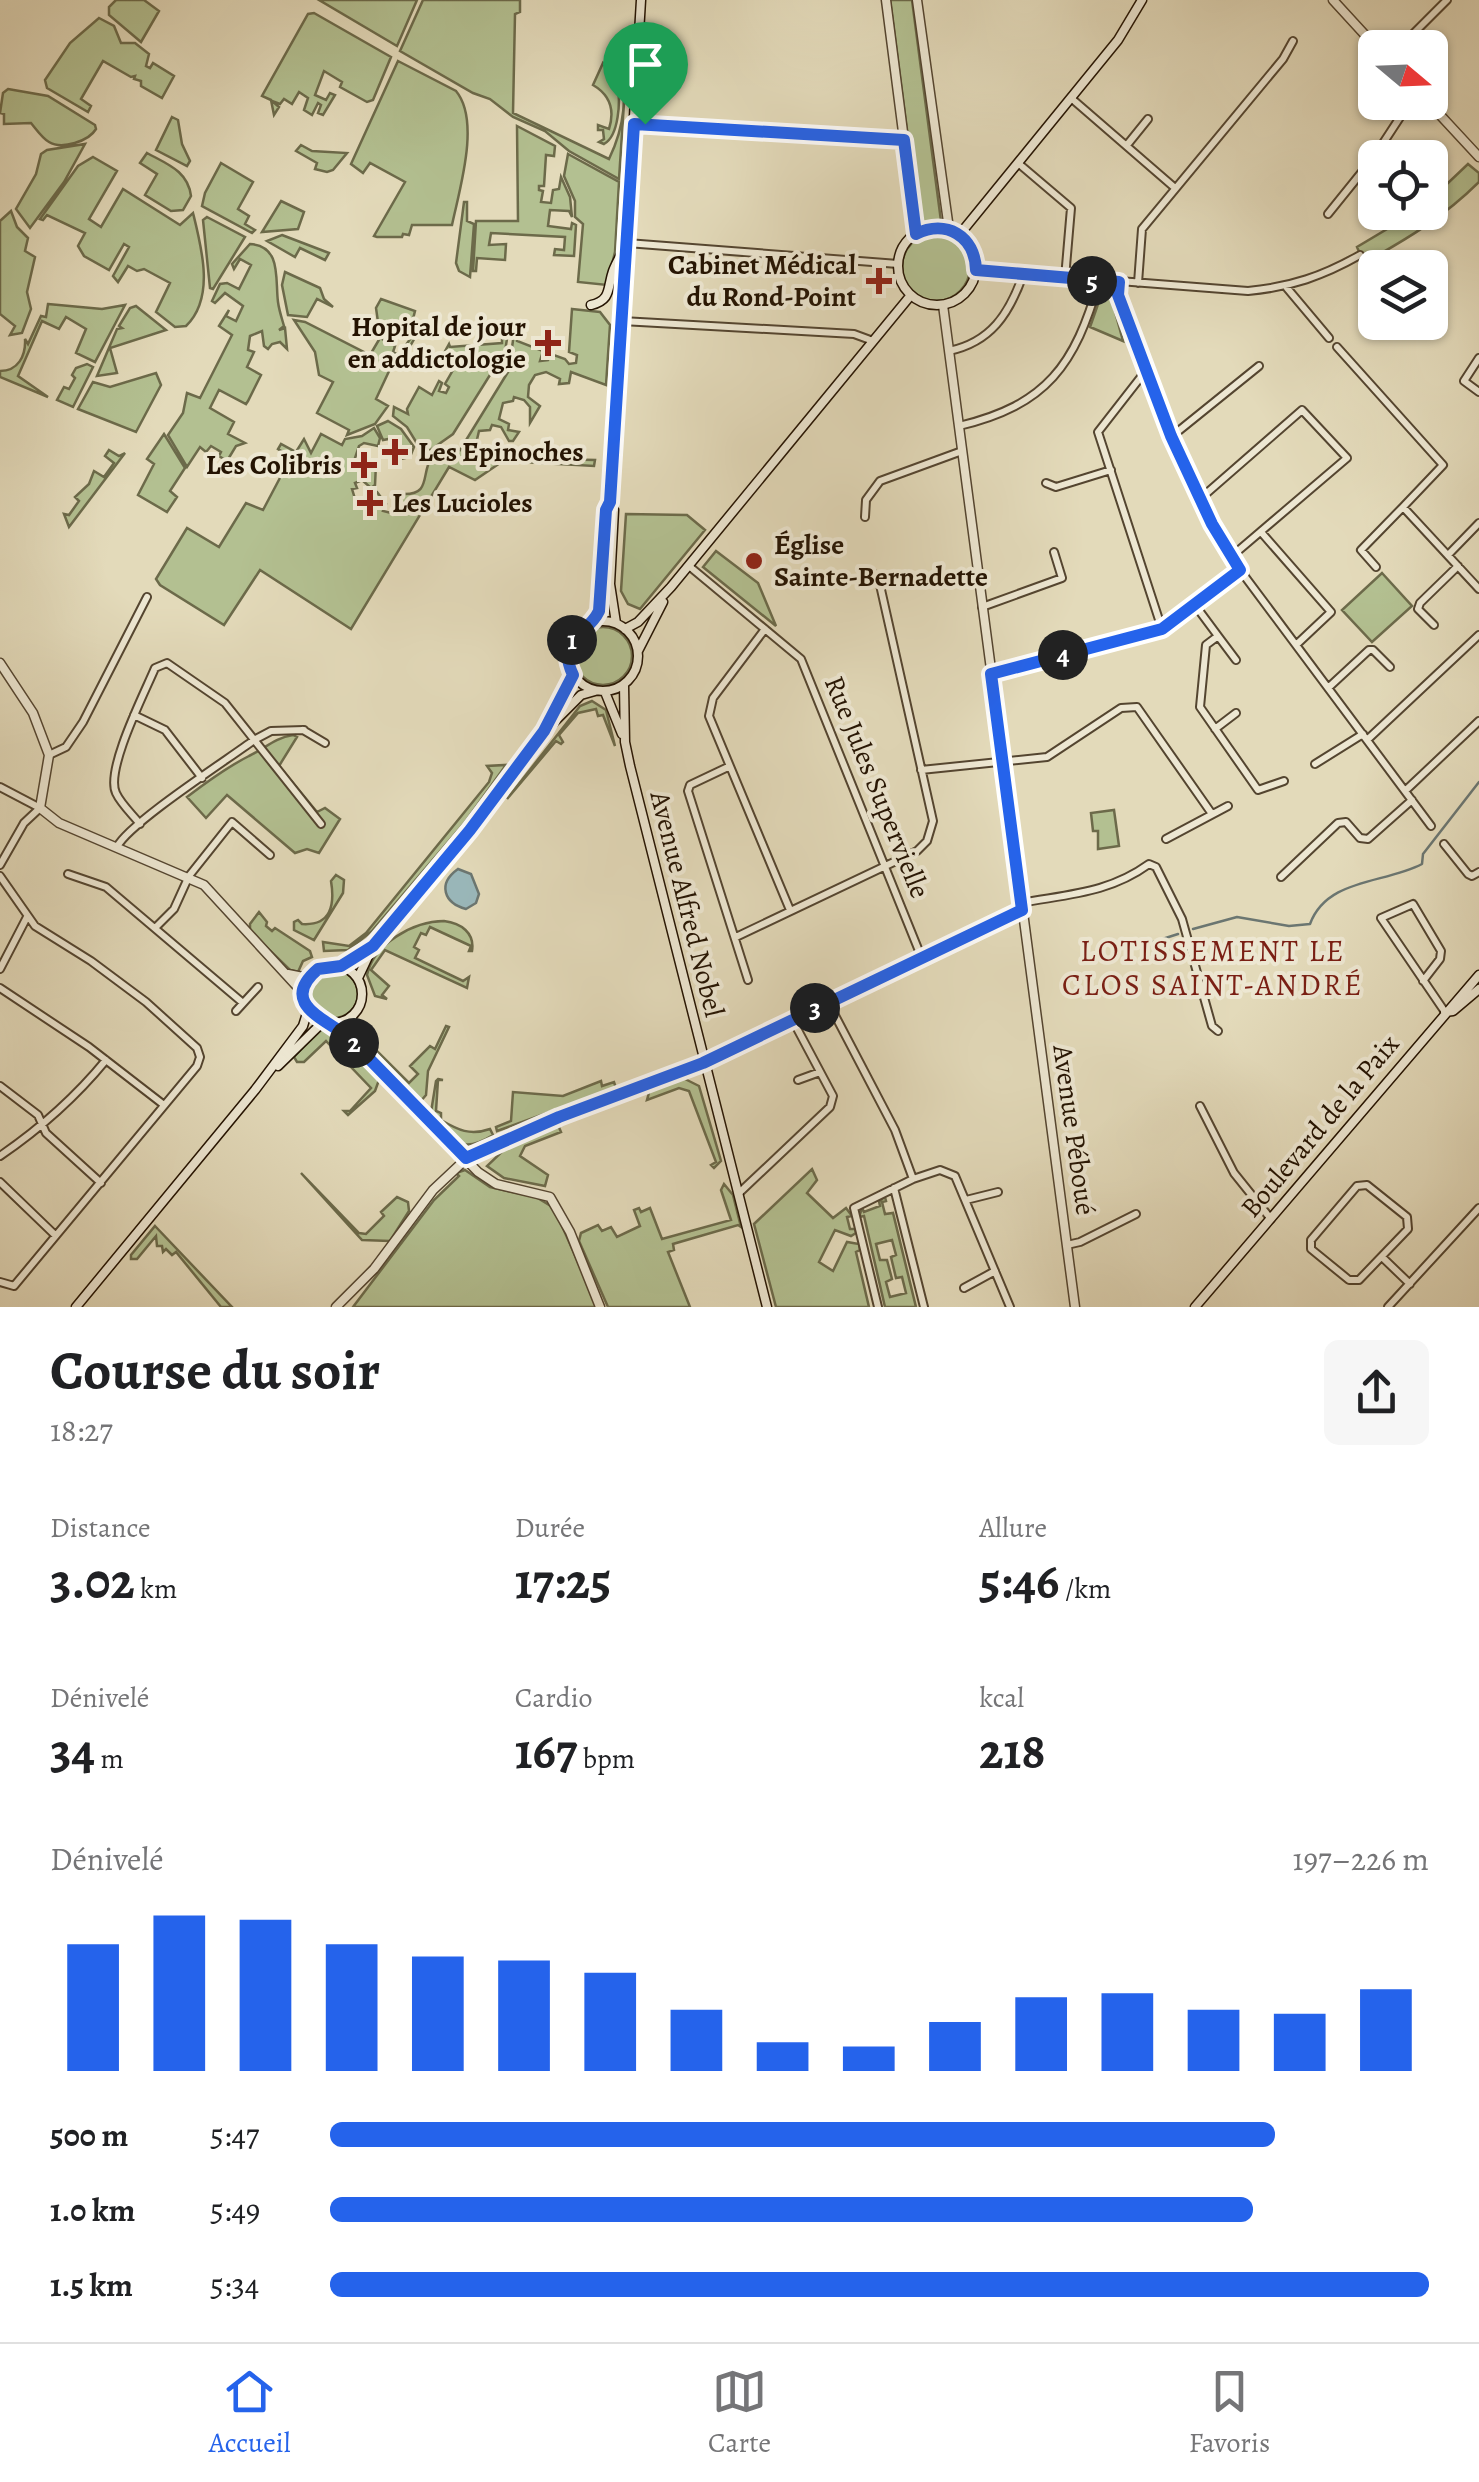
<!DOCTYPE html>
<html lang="fr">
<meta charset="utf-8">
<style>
:root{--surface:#fff;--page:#f6f6f6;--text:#202124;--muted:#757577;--line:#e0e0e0;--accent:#2563eb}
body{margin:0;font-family:Alegreya,serif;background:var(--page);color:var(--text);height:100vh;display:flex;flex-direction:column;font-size:38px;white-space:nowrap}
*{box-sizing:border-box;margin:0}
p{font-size:32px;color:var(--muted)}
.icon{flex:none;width:55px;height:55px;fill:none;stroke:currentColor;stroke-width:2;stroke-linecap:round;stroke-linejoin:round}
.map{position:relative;height:1307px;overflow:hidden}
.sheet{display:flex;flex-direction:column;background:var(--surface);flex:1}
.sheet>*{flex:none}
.needle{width:65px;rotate:109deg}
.tools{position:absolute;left:1358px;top:30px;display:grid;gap:20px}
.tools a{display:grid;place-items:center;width:90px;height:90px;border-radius:15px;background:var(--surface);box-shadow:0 2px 8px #0004;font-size:50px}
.pin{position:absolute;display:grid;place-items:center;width:85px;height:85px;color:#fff;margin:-102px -42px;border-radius:50% 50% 50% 0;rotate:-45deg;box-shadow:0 0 10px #0007}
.pin .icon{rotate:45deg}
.km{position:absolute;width:50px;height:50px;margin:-25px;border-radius:50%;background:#222;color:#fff;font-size:28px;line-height:50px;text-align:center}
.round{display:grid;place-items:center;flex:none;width:105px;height:105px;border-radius:15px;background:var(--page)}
.headline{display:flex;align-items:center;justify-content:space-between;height:170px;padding:0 50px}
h1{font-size:55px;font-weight:600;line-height:75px}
.stats{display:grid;grid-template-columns:repeat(3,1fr);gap:15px;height:170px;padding:10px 50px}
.stats div{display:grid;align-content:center}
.stats b{font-size:50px;font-weight:600}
.stats small{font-size:28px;font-weight:400}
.stats p{font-size:28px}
.chart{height:280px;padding:20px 50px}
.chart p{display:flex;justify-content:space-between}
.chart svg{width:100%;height:180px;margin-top:10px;stroke:var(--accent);stroke-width:6}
ul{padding:0 50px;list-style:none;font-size:32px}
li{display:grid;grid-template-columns:160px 120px 1fr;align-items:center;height:75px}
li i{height:25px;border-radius:12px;background:var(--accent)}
.dock{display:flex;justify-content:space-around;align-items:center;height:140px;border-top:2px solid var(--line);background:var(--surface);font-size:28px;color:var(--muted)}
.dock a{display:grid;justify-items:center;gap:5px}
.dock .current{color:var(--accent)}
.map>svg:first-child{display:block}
.green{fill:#b3c091;stroke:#6c6a4a;stroke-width:2.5;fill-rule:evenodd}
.water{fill:#9ab8bb;stroke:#6b7671;stroke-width:2.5}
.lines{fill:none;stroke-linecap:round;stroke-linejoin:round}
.stream{stroke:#6b7671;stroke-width:2.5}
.minor-casing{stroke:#544530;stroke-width:10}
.tertiary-casing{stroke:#544530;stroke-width:11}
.secondary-casing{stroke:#241302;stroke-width:11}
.minor{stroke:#ede7d2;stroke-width:6}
.tertiary{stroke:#ede7d2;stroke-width:8}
.secondary{stroke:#ede7d2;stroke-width:8}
.route-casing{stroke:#fff;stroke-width:20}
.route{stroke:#2563eb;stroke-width:12}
.poi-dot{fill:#8f2418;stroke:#ede7d2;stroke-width:4}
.labels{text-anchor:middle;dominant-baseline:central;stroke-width:8;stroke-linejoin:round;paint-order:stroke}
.poi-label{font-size:28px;font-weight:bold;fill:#241302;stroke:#ede7d2;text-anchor:end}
.street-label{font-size:28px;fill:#241302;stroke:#ede7d2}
.neighbourhood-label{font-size:30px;letter-spacing:2.5px;fill:#7a1f14;stroke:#ede7d2}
</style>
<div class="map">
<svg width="1479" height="1307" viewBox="0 0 1479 1307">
<rect width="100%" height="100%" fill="#e3daba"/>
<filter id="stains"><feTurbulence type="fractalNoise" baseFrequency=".002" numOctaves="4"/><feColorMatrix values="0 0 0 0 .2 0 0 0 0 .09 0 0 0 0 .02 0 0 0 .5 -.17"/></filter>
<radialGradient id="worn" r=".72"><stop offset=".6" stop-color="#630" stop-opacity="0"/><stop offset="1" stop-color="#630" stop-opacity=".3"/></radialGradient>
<path class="green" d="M116,0H144L159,11L141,42L109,15V7Z
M319,0H417L397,46Z
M423,0H520V12L515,14L513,113L609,159C622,132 633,89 612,63L626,51L623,47L628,42L619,179L569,151L545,131L513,117L490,99L473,93L400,51Z
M890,0H912L941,221L919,225Z
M314,13L391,57L373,100L367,102L340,87L342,82L324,71L315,95L326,100L330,93L335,95L323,115L318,113L321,105L318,103L312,115L304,110L308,98L299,92L292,104L284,99L280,104L272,101L279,107L274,115L271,100L262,96L308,14Z
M99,18L114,26L121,43H135L149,54L146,66L150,68L153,63L174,76L162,98L141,86V81L134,79L135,76L131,77L103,61L81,99L91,106L88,112L47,88L45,80L70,43Z
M398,61L456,91C481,121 459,191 452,225H412L409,235L403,234L402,237H377L374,236L405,182L370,163L363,173L351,164Z
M603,63C609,69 615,75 617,83C621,100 619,136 604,144L599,142L604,139L603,130H598V125L609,129C615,110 610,95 593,85Z
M8,89L48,96L95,125L96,129C89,141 62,150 49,142C42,138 36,129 31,123L4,124V114L0,113L3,93Z
M172,117L178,120L182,144L190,161L187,166L156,150Z
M517,126L555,146L554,156L546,155L544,186H539V190L543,191L541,202L551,203L553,190L559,189L561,177L570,197L572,217L569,211L550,210L548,226L571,229L572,223L576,225L574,256L554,255L555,249L564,250L565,237L491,233L489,245L506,244L505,260L477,258L476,271H473L476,221H518Z
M85,144L64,182L30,228L16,209L36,174L41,154L47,150Z
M301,145L312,151L347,153L333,170L327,172L315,169L317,163L296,151Z
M147,153C167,164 188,171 191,196L183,210L171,211L145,195L157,174L140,163Z
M568,154L619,182L615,252L607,285L578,282L583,224L575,217V201L564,176Z
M93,157L117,171L89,219L101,227L123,189L180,225L193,213C202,249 215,298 186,326L175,327L156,312L170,283L144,269L137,271L128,266L118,282L113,276L129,247L124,244L109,270L84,256L78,246L85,233L47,215L43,220L40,219L78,166Z
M221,163L253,182L238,209L249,216L245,224L255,230L252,233L202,206L205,193Z
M1468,164L1479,173V182C1444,217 1407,239 1364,263L1357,247L1414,213L1430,212V200Z
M281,201L304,212L298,229L262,232Z
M464,202H467V221L474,224L470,277L459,271L456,263Z
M11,211L17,227L28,238L25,251L35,257L27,292L31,309L22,333L10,335L15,326L0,314V221Z
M207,217L245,237L213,289L210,288L203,220Z
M902 267a34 34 0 1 1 68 0a34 34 0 1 1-68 0Z
M282,235L329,253L325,260L300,248L295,257L267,241Z
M250,244C282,246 275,279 278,302C279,310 282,319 284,326L279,330L285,328L287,349L280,342L272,344L268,349L264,346L262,331L250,336L248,350L254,352L247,367L261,375L248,401L246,404L219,390L210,408L234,422L228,434L245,443L236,446L227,461L219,456L221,452L211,446L206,452L200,447L187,467L168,435L183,413L187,393L200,398L232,335L219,326L229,310L226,316L236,321L243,306L225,293L215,303L212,301L220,284L227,283L239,289L251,265L240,259L234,269L232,264Z
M285,272L320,288L324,299L333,307L317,299L307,317L288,315L282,285Z
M1104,287L1110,293L1123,341L1090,327Z
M381,299L415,311L412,323L417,334L409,348L405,346L411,338L409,332L399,328L389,340L371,326L378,322L376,308Z
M48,304L102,309L125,305L95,362L76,353L86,329L66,317L59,329L42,321L18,376L48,397L0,377V371C18,371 26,356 25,339L28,344L41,316L46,317Z
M136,306L166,330L110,348L117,373L97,376L117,329L122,328L119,326L130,308Z
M572,309L600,312L610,325L606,385L571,372L569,383L559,384L560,379L546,372L535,375L529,385L528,397L540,406L530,423V407L524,400L514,397L513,401L503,403L499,419L509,424L508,430L519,432L513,441H509L501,427L492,425L490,430L479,431L475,448L486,451L485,457L500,460L502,452L508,453V458L595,460L594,466L503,461L475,480L449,467L351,629L260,570L224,625L160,585L156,579L187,528L219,547L246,503L263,510L291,457L278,449L281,444L296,452L304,439L311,453L321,434L342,445L345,439L362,436L374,428L380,438L378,446L364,443L359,446L354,461L364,471L376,464L375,485L371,488L362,480L355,483L357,488L352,489L357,505L368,509L375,505L374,492H377L386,504L383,511L395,514L403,494C431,495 421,475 431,458L453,446L460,450L516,359L511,355L514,333H517V341L543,351L540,361L548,360L551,354L565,359L569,364L576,363L577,355L569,352Z
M294,320L305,322L370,355L380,338L395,346L393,352L397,354L376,399L388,406L375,424L347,435L349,430L317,413L333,382L319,375L315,352Z
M502,338L507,339L505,351L453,434L429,451L421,450L407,427L393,416L394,407L408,414L407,409L419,387L432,395L439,381L442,383L439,391L446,393L449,387L445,384L453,370L439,362L449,344L450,347L502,343Z
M87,364L93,367L73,407L57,400L64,387L69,389L75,378L72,375L76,368Z
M156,373L161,385L136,432L78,409L93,382L110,387Z
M388,421L401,429L414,447L410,457L401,459L394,438L383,440L377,426Z
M164,434L185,468L170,491L177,497L167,512L138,495L154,464L147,459Z
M109,450L119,456L125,453L69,527L64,514L69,515L79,501L75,497L89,484L94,471L104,477L114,463L105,456Z
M626,514L687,515L705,530L640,609L628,604L621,591Z
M716,551L758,583L776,626L703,567Z
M1382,573L1412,606L1372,642L1342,610Z
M574 656a29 29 0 1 1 58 0a29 29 0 1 1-58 0Z
M592,701L606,710L615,746L603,715L598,716L596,709L578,713L559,735L563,742L561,744L556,741L507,799L580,706Z
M293,735L297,737L279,766L317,812L325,808L340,819L319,853L307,849L295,853L227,795L206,818L187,797C208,781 227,767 249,756C266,748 274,738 293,735Z
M506,765L465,822L372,931L348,950L324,951L323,942L349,946L366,933L489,782L492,773L487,766Z
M1114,810L1119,846L1098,849V831H1093L1091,813Z
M336,875L344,880L343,893L314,940L294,930V922L298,920L302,924C331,926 335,905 331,881Z
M259,912L267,922L266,926L272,931L275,928L310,951L312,957L303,961L298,972L290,970L250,931V924Z
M444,921C461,923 475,933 472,951H469L471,946L430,927L426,935L421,933L414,947L419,950L415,958L463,981L469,977L467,988L385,950L371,970L389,986L382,995L387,999L375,996L367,975C373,944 414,921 444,921Z
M310 994a24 24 0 1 1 48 0a24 24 0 1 1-48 0Z
M446,1026L449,1027L428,1071L426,1095L420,1102L372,1052L376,1050L409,1083L418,1074L410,1066L430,1046L435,1049Z
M332,1027L379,1080L375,1091L348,1115L344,1111H350L371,1088L326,1041L304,1062H297L294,1057L320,1028Z
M683,1078L699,1086L721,1161L714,1168L711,1165L716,1162L689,1091L679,1088L647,1100L650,1089Z
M438,1079L443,1080H438L436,1111L441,1113V1120C458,1130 470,1136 490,1129L493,1135C457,1157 455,1138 431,1112L436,1081Z
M601,1081L602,1086L614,1082L616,1088L497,1131L496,1127L511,1121L513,1092L563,1096Z
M558,1125L561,1132L525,1146L520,1156L548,1175L545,1186L504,1178L487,1166L511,1143Z
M812,1169L817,1180L807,1193L833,1218L846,1208L852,1216L847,1217L850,1229H855L856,1233L851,1236L835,1230L819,1262L833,1271L847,1242L859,1244L860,1250L856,1252L869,1307H776L754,1224Z
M465,1170L490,1187L536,1197L554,1208L598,1307H353L434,1200L459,1176L456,1173Z
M301,1173L359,1233L366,1234L384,1216L381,1212L397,1197L408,1202L409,1211L390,1241L362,1240Z
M724,1184L733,1195L741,1227L738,1225L673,1244L674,1250L668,1252L690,1307H608L579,1241L581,1233L598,1225L602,1231L611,1227L617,1237L640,1226L634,1210L639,1208L641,1212L650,1208L662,1239L731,1220L721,1190Z
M885,1197L886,1201L882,1202L885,1214L893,1213L916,1307H885L864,1216L859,1217L862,1208L864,1212L880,1206L879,1201ZM892,1240L896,1255L891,1257L896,1278L902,1277L906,1293L890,1297L886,1282L892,1279L887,1260H880L876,1244Z
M155,1226L232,1307H221L176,1252L172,1255L166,1249L163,1252L162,1246H157L156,1236L137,1259H131V1255Z"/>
<path class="water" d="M458,869L471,874L479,894L476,903L466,909C444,903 437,884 458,869Z"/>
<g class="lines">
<path class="stream" d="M1193,929L1237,917L1289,926L1310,924C1327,878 1384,884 1422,864L1423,854L1479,782
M1150,943L1178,934"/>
<defs>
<path id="minor" d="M1399,48L1447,0
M1071,98L1175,188
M634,124L904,140
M1127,145L1148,119
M1018,163L1071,208L1065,278
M1328,214L1374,157L1410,102
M627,243L898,264
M976,270L1248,291C1291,287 1323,276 1360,255
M1119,283L1118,295L1171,437L1212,524L1240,570L1431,826
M1138,283L1142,229L1283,59L1293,41
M1287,288L1329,338
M622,321L854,334L873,341
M1337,347L1443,465L1403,507L1479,589
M949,351C991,342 1009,314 1023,275
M1479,358L1464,381L1479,392
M1144,373L1098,432L1162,629
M959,426C1047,405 1075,365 1099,281
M1171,437L1259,366
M1046,483L1056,487L1111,470
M1200,499L1302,410L1347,458L1232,556
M865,517L866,500L880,481L962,451
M1261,532L1331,612L1296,645
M1448,555L1479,523
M689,566L801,659L921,956
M1376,567L1361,550L1403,507
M1195,605L1218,636L1206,645L1200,707L1258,790L1284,781
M982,607L1062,578L1054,552
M1434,625L1418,609L1420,603L1458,566
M765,629L713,698L709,716L790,910
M1218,636L1236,660
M991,673L1162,629L1240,570
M1328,688L1369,650H1373L1390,667
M134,715L165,730L202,778
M1215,729L1236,713
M303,730L325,743
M1367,740L1479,635
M49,755L66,747L83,722L147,597
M1315,764L1363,734
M728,767L690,785L688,791L748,980
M921,770L1047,757L1121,708L1137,707L1212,814
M0,787L40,808L24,823L0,865
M1405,791L1479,721
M140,824C133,815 121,804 116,793C105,770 145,692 155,668L167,663L225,703L321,824
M1166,839L1228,806
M1444,844L1468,874L1472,876L1479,872
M117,847C129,823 227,760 254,740L271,731L304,730
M68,874L106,887L243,1003
M0,876L35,926L91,961L146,1002L197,1048L200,1057L197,1066L14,1286L0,1282
M1281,877L1338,823L1346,822L1360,838L1368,839L1412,800
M1021,903C1069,894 1109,893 1149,864L1156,867L1182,919L1212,1026L1218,1031
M155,928L174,909L189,876L232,822L270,855
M736,937L917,851L927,841L933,821L880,585L873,573
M0,969L27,917
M1423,981L1440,959L1441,951L1413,904L1381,918L1445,1012
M0,988L89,1047L164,1105
M828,1002L895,1130L913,1179L940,1170L955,1176L1010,1307
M236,1011L258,987
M703,1063L1022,910
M798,1080L820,1072
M0,1086L38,1115L46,1133L101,1183
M1200,1106L1234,1173L1271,1219
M0,1156C41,1128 74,1099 106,1060
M0,1182L55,1235
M1367,1185L1407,1217L1408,1229L1359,1280H1349L1311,1249V1240L1357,1186Z
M894,1188L924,1307
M738,1194L830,1107L833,1096L792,1019
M966,1200L998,1192
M1067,1245L1080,1242L1136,1214
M1382,1257L1410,1284
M964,1288L995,1271
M878,1307L854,1208L913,1179
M1388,1307L1479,1208"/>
<path id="tertiary" d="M886,0L916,233
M917,0L949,229
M1333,0L1377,48
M1428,102L1479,157
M943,305L1075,1307
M0,663L33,713L49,755L40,808L59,823L204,885L304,994
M288,974L308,978
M334,1024L478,1172L496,1184L550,1197L570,1232L600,1307
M350,1039L352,1017
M336,1307L374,1269L433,1190L466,1159L559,1117L703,1063"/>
<path id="secondary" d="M898 266a39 39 0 1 1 78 0a39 39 0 1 1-78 0Z
M960,234L1118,40L1142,0
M591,305C612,300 607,288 613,271C616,263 621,255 625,247
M611,501L614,510L610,584L616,623
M568 656a35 35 0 1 1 70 0a35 35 0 1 1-70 0Z
M594,622L601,604L606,509L611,501L641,0
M625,629L638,622L671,587L911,295
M638,651L663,602
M624,685L625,742L630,766L767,1307
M605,692L622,734
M550,720L573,675
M304 994a29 29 0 1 1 58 0a29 29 0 1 1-58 0Z
M341,965L371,947
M358,978L373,946L470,830L545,731L581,695L595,691
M1445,1012L1453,1011L1479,989
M278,1066L323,1022
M76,1307L255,1090L303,1026L308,1010
M1195,1307L1479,975"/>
</defs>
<use href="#minor" class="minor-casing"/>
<use href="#tertiary" class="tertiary-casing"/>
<use href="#secondary" class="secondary-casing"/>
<use href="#minor" class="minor"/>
<use href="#tertiary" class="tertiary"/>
<use href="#secondary" class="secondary"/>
</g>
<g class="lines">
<defs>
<path id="route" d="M634,124L904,140L916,234C946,219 975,236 976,270L1119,282L1118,295L1171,436L1212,524L1240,570L1162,629L991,674L1022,910L703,1063L559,1117L466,1158L350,1039C330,1020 276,1005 318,969L341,966L373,946L470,830L544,731L573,675C555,636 587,637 599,611L606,510L610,502Z"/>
</defs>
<use href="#route" class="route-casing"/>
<use href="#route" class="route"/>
</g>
<g class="poi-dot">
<path d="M874 266h10v10h10v10h-10v10h-10v-10h-10v-10h10z"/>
<path d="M543 328h10v10h10v10h-10v10h-10v-10h-10v-10h10z"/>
<path d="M390 437h10v10h10v10h-10v10h-10v-10h-10v-10h10z"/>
<path d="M359 450h10v10h10v10h-10v10h-10v-10h-10v-10h10z"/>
<path d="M365 488h10v10h10v10h-10v10h-10v-10h-10v-10h10z"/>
<circle cx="754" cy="561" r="10"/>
</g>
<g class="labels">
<g class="poi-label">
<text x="856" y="265">Cabinet Médical<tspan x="856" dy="32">du Rond-Point</tspan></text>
<text x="526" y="327">Hopital de jour<tspan x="526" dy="32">en addictologie</tspan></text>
<text x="418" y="452" text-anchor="start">Les Epinoches</text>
<text x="342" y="465">Les Colibris</text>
<text x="392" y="503" text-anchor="start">Les Lucioles</text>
<text x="774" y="545" text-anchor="start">Église<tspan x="774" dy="32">Sainte-Bernadette</tspan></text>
</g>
<g class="street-label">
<text transform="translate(877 787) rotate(68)">Rue Jules Supervielle</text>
<text transform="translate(687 904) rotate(76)">Avenue Alfred Nobel</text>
<text transform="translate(1320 1126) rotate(-50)">Boulevard de la Paix</text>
<text transform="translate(1074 1130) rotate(82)">Avenue Péboué</text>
</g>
<g class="neighbourhood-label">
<text x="1213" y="951">LOTISSEMENT LE<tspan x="1213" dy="34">CLOS SAINT-ANDRÉ</tspan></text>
</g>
</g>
<rect width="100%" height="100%" filter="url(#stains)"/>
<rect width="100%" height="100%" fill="url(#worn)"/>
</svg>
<div class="tools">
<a><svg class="needle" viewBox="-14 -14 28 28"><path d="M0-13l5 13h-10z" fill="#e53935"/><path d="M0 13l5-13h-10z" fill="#757577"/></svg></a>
<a><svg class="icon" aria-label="locate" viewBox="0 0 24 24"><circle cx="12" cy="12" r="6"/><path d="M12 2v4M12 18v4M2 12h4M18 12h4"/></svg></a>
<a><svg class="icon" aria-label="layers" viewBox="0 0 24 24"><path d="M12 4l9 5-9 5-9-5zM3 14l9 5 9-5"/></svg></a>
</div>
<div class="pin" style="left:645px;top:124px;background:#1e9e55"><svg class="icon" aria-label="arrive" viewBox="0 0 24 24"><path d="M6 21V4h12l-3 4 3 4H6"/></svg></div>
<b class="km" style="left:572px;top:640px">1</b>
<b class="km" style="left:354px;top:1043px">2</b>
<b class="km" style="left:815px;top:1008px">3</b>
<b class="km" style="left:1063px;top:655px">4</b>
<b class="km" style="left:1092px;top:281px">5</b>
</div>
<section class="sheet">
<div class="headline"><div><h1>Course du soir</h1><p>18:27</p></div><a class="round"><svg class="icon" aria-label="share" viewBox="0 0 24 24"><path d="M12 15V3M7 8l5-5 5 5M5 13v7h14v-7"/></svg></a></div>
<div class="stats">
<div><p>Distance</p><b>3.02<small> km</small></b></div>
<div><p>Durée</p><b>17:25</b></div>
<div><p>Allure</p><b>5:46<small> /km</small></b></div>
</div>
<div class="stats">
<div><p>Dénivelé</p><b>34<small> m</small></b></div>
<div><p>Cardio</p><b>167<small> bpm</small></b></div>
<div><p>kcal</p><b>218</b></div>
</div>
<div class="chart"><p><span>Dénivelé</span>197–226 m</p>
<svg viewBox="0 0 160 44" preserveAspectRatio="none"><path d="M5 44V13M15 44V6M25 44V7M35 44V13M45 44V16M55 44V17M65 44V20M75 44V29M85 44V37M95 44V38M105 44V32M115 44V26M125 44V25M135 44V29M145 44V30M155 44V24"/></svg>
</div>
<ul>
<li><b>500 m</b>5:47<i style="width:86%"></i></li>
<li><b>1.0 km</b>5:49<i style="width:84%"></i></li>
<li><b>1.5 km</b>5:34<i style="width:100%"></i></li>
</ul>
</section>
<nav class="dock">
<a class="current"><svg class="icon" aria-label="home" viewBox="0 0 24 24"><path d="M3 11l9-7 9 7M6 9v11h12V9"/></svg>Accueil</a>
<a><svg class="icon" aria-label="map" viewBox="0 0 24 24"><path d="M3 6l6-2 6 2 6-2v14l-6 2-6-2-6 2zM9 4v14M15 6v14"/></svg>Carte</a>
<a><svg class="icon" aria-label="saved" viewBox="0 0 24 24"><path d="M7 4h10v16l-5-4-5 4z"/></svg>Favoris</a>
</nav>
